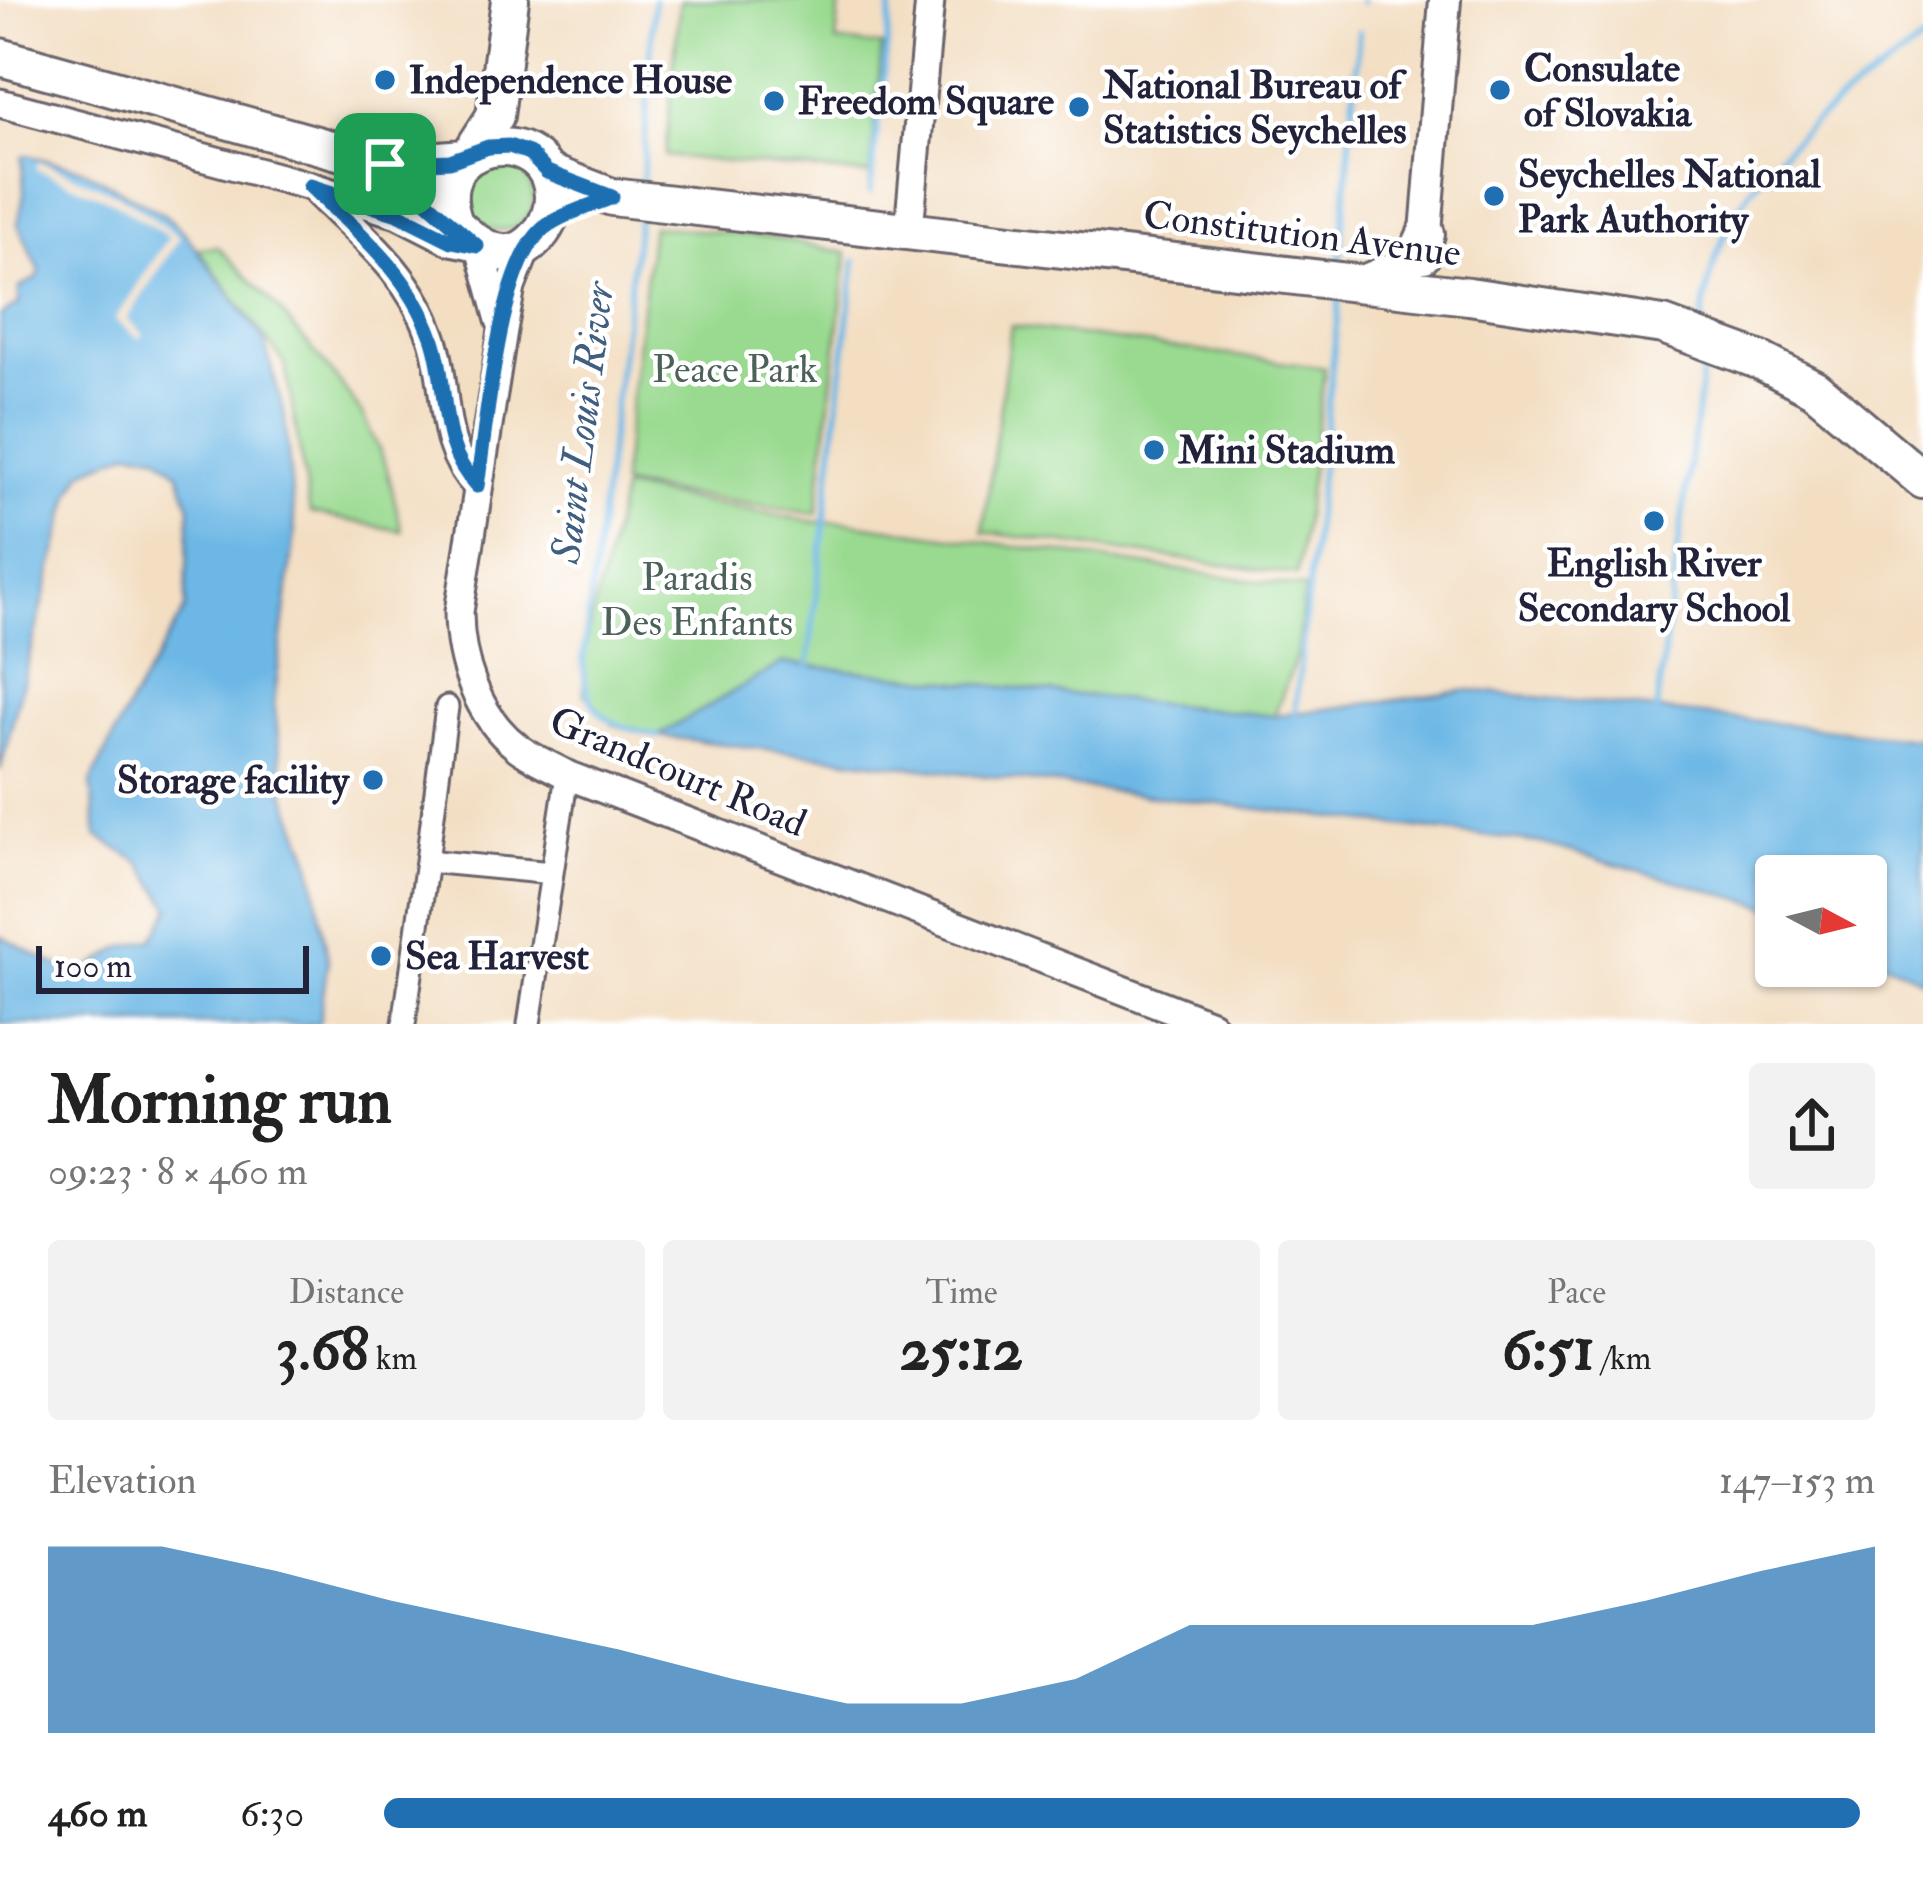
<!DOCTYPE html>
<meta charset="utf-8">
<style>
:root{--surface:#fff;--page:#f2f2f2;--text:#222;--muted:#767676;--accent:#1f6fb2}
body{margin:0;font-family:"IM FELL Double Pica",serif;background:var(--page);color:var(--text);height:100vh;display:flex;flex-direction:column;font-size:45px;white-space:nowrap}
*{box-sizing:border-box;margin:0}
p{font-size:39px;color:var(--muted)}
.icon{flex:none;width:66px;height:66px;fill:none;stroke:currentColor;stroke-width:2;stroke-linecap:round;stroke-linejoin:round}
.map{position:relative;height:1024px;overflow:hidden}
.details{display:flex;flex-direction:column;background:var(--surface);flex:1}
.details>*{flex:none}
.needle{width:78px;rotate:97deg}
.controls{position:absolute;left:1755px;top:855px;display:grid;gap:24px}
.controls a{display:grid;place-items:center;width:132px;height:132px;border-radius:12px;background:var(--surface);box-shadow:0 3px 9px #0004;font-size:60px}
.scale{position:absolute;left:36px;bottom:30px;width:273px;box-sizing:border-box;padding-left:12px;border:6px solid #22223b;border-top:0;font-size:33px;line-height:42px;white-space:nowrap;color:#22223b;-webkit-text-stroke:9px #fff;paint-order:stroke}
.pin{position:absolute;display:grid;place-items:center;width:102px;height:102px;color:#fff;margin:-51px;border-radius:24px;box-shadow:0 6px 18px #0006}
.round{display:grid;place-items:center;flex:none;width:126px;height:126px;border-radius:12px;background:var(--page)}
.summary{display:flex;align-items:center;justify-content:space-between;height:204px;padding:0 48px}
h1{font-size:66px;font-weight:700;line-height:90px}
.metrics{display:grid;grid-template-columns:repeat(3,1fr);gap:18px;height:204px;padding:12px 48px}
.metrics div{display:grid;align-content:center;border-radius:12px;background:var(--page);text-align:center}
.metrics b{font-size:60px;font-weight:700}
.metrics small{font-size:33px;font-weight:400}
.metrics p{font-size:33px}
.chart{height:336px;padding:24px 48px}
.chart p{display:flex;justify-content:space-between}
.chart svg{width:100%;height:216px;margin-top:12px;fill:var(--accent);opacity:.7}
ul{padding:0 48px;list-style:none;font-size:39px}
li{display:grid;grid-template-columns:192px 144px 1fr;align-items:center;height:90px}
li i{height:30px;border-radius:15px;background:var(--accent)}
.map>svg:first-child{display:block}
.green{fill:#9ada90;stroke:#5e7e66;stroke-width:3}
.water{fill:#6cb7e5;stroke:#476c90;stroke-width:3}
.pier{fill:#f3dec2}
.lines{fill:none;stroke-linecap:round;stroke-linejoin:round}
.stream{stroke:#6cb7e5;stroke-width:6}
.minor-casing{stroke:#6b646a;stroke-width:27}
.tertiary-casing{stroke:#6b646a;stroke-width:33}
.secondary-casing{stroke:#6b646a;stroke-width:36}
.primary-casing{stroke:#6b646a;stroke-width:42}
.minor{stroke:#fff;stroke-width:21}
.tertiary{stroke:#fff;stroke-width:27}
.secondary{stroke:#fff;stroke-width:30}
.primary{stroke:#fff;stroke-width:36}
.route-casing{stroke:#fff;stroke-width:24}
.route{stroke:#1f6fb2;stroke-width:15}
.poi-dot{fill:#1f6fb2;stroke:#fff;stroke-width:4.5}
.labels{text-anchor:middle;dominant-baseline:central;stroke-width:9;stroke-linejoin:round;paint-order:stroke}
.poi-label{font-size:39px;font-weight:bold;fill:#22223b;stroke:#fff;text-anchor:start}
.street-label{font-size:39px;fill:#22223b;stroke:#fff}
.park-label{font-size:39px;fill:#4c6259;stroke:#fff}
.water-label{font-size:42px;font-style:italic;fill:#405e7f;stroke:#fff}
</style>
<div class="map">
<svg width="1923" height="1024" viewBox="0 0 1923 1024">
<rect width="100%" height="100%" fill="#fff"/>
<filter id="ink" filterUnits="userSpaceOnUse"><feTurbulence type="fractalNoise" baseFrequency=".00833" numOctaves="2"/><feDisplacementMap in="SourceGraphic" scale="24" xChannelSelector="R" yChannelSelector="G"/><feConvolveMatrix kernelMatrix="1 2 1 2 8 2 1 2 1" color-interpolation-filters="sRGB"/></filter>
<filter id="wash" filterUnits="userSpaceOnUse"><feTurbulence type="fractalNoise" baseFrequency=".004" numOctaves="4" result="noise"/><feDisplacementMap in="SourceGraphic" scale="48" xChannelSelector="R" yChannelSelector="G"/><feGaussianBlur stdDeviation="2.7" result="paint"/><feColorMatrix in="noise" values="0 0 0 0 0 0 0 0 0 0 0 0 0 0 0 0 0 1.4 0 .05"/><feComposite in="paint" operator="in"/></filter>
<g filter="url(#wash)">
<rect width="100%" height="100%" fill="#f3dec2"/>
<path class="green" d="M680,0H840L836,42L882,46L870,175L665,156Z
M482,163L517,166C554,202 523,247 472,223L461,190Z
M652,226L771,237L847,253L817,514L621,485Z
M218,247L273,303L334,375L362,414L386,465L402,531L310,513L285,364L197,248Z
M1011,326L1325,368L1297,575L983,532Z
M623,488L815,522H846L1305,588L1296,658L1274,716L782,663L658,736L613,725L584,693L583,658Z"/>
<path class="water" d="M27,155L82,169L165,215L185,233L264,340L285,417L295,533L274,702L284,790L311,861L328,959L319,1024H0V936L77,976L121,948L153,939L171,908L141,863L97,836L91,782L130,704L185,609L190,507L179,473L157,454L130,451L84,471L71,494L0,771V315L19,304V288L37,278L40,271L18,224L24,194L22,157Z
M782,663L1274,716L1470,690L1923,739V981L1866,951V876H1776V909L1541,843L658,736Z"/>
<path class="pier" d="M39,161L117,194L180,237L127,319L143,334L139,339L115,320L169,237L112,201L36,169Z"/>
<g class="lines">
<path class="stream" d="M1362,2V0
M642,188L654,0
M870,193L892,0
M639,213L583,658C585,716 605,723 658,736
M1340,268L1359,32
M1703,323C1702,304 1708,286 1713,268C1740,164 1840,101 1923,41
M808,666L855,261
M1656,710L1704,358
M1295,713L1340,293"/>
</g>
</g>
<g filter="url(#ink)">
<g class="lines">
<defs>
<path id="minor" d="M427,861L447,707
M404,1024L427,861L552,873
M529,1024L567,775"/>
<path id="tertiary" d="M0,103L310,186L398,214L451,241L472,245
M318,193C364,238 410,274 432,337C450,389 436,444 477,486
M909,229L930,0
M528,244L511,287L503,330L459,612C459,660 477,716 517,747C531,758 551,766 567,775L1211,1024
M480,248L500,320"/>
<path id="secondary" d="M1424,257L1445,0"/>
<path id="primary" d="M0,57L385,164L465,158
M470,155L495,116L510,0
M385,164C400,176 415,187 429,199C458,227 502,285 542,231C549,221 553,209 553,197C551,118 417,136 456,228
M547,172L612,197L1469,296L1663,325L1761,361L1815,389L1923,480
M1365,283C1395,271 1413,267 1426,234"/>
</defs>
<use href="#minor" class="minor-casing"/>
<use href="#tertiary" class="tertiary-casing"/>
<use href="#secondary" class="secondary-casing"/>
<use href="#primary" class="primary-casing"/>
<use href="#minor" class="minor"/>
<use href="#tertiary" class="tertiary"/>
<use href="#secondary" class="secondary"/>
<use href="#primary" class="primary"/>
</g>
</g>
<g class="lines" filter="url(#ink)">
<defs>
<path id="route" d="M509,146L529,153L547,172L612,197C591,206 562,214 544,228C498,267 487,424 477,486C436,444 450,388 432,337C408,271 359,233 310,186L398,214L452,241L477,246L385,164L450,161L488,147Z"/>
</defs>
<use href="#route" class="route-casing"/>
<use href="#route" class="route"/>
</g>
<g class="poi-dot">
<circle cx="385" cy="80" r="12"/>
<circle cx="1500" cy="90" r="12"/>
<circle cx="774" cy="101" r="12"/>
<circle cx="1079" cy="107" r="12"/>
<circle cx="1494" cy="196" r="12"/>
<circle cx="1154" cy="450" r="12"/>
<circle cx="1654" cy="521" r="12"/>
<circle cx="373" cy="780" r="12"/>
<circle cx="381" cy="956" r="12"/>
</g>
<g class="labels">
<g class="poi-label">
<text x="1524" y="68">Consulate<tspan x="1524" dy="45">of Slovakia</tspan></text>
<text x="409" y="80">Independence House</text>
<text x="1103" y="85">National Bureau of<tspan x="1103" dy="45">Statistics Seychelles</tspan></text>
<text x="798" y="101">Freedom Square</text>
<text x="1518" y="174">Seychelles National<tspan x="1518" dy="45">Park Authority</tspan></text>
<text x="1178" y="450">Mini Stadium</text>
<text x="1654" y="563" text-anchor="middle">English River<tspan x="1654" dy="45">Secondary School</tspan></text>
<text x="349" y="780" text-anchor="end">Storage facility</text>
<text x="405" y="956">Sea Harvest</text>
</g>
<g class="street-label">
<text transform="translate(1302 234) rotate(7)">Constitution Avenue</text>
<text transform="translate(678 772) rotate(23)">Grandcourt Road</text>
</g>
<g class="park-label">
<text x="735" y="369">Peace Park</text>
<text x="697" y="577">Paradis<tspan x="697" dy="45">Des Enfants</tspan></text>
</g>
<g class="water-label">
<text transform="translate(583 423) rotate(-83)">Saint Louis River</text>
</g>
</g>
</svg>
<div class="controls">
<a><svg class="needle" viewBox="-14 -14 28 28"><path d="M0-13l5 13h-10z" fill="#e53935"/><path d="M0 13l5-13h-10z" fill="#767676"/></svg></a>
</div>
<div class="scale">100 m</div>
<div class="pin" style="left:385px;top:164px;background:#1e9e55"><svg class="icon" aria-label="arrive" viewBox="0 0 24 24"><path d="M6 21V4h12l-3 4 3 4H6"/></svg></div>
</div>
<section class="details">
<div class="summary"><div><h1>Morning run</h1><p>09:23 · 8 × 460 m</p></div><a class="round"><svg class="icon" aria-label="share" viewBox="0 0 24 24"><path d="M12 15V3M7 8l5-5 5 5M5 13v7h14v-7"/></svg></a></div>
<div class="metrics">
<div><p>Distance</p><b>3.68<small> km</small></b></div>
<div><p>Time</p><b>25:12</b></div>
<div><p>Pace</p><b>6:51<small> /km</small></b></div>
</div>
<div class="chart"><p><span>Elevation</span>147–153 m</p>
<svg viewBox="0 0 160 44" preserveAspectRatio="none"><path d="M0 44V6L10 6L20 11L30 17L40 22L50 27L60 33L70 38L80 38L90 33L100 22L110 22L120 22L130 22L140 17L150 11L160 6V44z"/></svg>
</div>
<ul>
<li><b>460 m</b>6:30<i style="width:99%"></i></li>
</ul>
</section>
